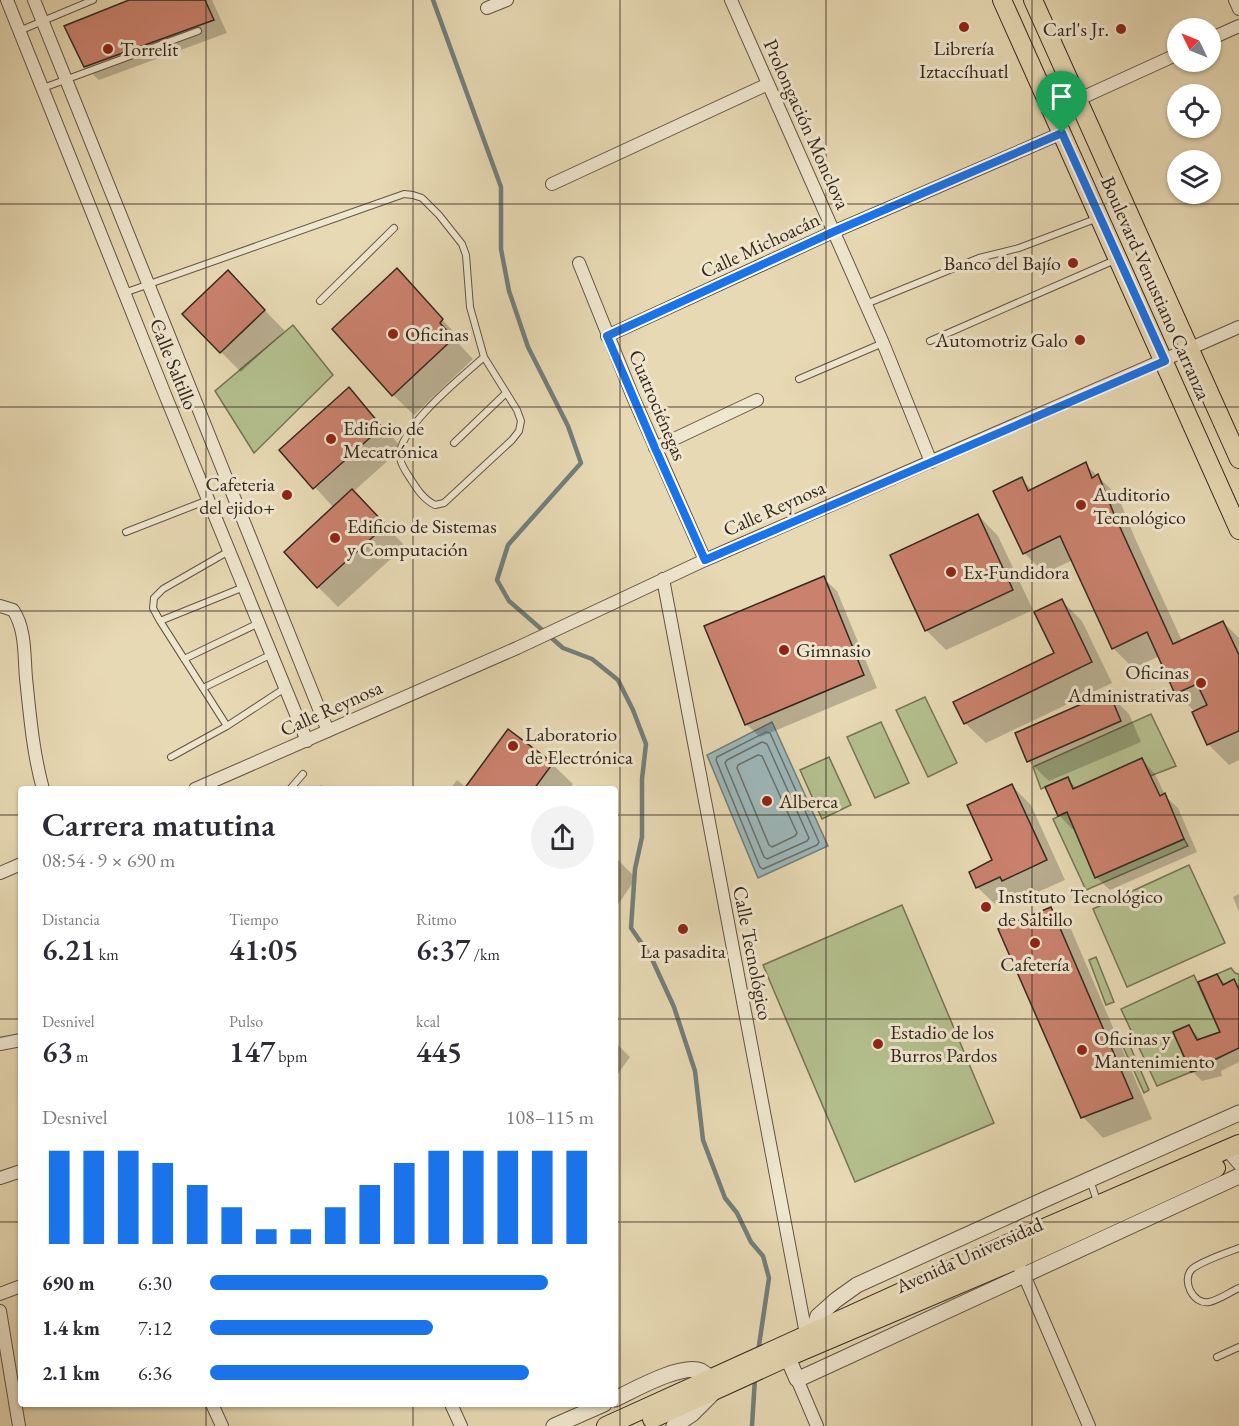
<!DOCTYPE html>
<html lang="es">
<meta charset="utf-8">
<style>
:root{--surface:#fff;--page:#f2f2f3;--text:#2b2b33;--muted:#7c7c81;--accent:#1a73e8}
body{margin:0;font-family:"EB Garamond",serif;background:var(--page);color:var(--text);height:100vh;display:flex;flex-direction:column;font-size:22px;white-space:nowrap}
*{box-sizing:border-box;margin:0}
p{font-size:20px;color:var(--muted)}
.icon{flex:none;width:33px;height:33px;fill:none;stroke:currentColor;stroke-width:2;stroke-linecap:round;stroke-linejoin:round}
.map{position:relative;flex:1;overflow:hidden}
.panel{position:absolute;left:18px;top:786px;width:600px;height:621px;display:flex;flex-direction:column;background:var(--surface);border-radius:6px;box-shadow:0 2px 4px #0004}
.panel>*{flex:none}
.needle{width:39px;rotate:313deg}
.buttons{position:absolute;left:1167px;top:18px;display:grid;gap:12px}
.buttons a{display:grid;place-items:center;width:54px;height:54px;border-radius:50%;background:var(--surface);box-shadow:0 2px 4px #0004;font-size:30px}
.pin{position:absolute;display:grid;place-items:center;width:51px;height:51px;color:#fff;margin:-62px -26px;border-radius:50% 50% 50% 0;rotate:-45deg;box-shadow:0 0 6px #0007}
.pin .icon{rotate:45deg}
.round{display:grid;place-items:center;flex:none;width:63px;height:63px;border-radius:32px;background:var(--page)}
.overview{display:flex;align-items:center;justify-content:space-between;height:102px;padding:0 24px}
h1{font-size:33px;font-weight:600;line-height:45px}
.metrics{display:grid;grid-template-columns:repeat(3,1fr);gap:9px;height:102px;padding:6px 24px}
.metrics div{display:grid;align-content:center}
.metrics b{font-size:30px;font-weight:600}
.metrics small{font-size:16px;font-weight:400}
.metrics p{font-size:16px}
.chart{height:168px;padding:12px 24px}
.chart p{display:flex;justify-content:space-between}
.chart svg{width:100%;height:108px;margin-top:6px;stroke:var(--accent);stroke-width:6}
ul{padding:0 24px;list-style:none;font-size:20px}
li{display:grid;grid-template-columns:96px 72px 1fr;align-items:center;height:45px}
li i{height:15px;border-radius:8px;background:var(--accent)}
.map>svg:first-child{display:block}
.green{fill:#b4bf8e;stroke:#747456;stroke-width:1.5}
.water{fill:#9db7b9;stroke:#737e7b;stroke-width:1.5}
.shadow{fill:#0003}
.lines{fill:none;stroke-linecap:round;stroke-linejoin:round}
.shore{stroke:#69706c;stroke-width:1.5}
.stream{stroke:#737e7b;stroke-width:4.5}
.building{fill:#ca816e;stroke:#35281e;stroke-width:1.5}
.service-casing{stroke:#625444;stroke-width:8}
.minor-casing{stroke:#625444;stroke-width:14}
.tertiary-casing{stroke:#625444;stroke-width:17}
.primary-casing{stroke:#35281e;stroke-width:20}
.service{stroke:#efe6ce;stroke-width:6}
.minor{stroke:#efe6ce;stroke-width:12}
.tertiary{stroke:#efe6ce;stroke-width:15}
.primary{stroke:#e7d9b4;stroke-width:18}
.route-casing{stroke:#fff;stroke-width:12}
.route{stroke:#1a73e8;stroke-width:8}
.grid{fill:none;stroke:#35281e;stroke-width:1.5;stroke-opacity:0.55}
.poi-dot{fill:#8f2418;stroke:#efe6ce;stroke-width:2}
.labels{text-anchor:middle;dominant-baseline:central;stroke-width:6;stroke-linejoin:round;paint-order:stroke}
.poi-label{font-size:20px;fill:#35281e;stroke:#efe6ce;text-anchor:start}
.street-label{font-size:20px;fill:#35281e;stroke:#efe6ce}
</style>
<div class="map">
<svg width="1239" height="1426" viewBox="0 0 1239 1426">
<rect width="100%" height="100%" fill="#e7d9b4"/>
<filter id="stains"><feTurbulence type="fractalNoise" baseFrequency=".00333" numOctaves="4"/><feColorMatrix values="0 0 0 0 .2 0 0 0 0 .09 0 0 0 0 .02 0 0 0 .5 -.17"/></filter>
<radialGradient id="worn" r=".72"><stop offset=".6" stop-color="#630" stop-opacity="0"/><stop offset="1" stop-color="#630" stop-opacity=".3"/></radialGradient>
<path class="green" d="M293,325L333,375L254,453L215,391Z
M925,697L957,763L928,777L896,710Z
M1151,714L1176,766L1150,776L1142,758L1073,789L1068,777L1041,789L1033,767Z
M881,722L909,783L875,798L847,737Z
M829,757L851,805L822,819L800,770Z
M1067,812L1095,877L1184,839L1188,846L1086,890L1053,819Z
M1189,865L1225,943L1127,987L1093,909Z
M902,905L994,1123L855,1182L763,965Z
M1096,957L1114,1002L1106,1005L1089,960Z
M1231,968L1235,973L1239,974V990L1234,980L1223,985L1217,974Z
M1194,975L1220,1032L1197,1040L1189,1025L1173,1032L1191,1072L1157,1086L1121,1009Z
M1127,1039L1149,1090L1144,1093L1121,1042Z"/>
<path class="water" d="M772,722L828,846L758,878L707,755Z"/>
<path class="shadow" d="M133,0H212L227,33L99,80L85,67Z
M397,270L462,341L459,344L473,359L414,415L393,395Z
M248,293L285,331L241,372L221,352Z
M349,389L369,410L402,448L353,492L405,546L338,607L318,587L334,508L281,450Z
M1085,464L1118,496L1134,536L1182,641L1223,622L1239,638V760L1229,765L1208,744L1195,712L1177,693L1160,656L1133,668L1113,648L1073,560L1045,573L1024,553L1021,479L1032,490Z
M978,515L998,536L1033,610L946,650L926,630Z
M823,578L837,591L877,688L760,737L746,724Z
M1062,601L1082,621L1112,683L986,743L965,723L1056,654Z
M1109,694L1129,714L1141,742L1049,781L1028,761Z
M508,731L552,764L573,784L569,789H450L457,780L467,788Z
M1142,760L1155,774L1166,797L1178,808L1197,852L1110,890L1096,877L1075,828L1072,829L1059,815L1067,779L1077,788Z
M321,785L328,789H318Z
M1012,786L1031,805L1065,880L1022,899L1018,896L997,906L977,887L994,861Z
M615,857L636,878L615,909Z
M1239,894V912L1233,897Z
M1051,908L1071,929L1152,1119L1103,1138L1083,1117L1000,930Z
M1217,976L1226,985L1234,981L1239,986V1062L1221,1071L1222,1076L1202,1081L1192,1071L1189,1026L1201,1041L1222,1032Z
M615,1042L630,1057L615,1078Z"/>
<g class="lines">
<path class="shore" d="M766,732L770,733L819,842L817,845L763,869L760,867L716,760L717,757Z
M762,742L767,744L809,838L807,841L767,859L764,857L725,763L727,760Z
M758,755L762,756L797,833L795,836L772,847L769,845L737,768L738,765Z"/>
<path class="stream" d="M433,0L501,187V249L509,291L528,347L568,426L581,463L508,545L497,580L509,601L563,648L592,659L618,680L633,710L646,744L642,779V837L635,869L631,928L651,957L674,1007L695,1071L703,1140L725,1198L737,1213L751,1242L763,1256L769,1278L758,1352
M752,1426L755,1378"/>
</g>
<path class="building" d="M129,0H205L214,20L84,67L64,26Z
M397,268L443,319L440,323L454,338L392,396L332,329Z
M228,270L265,310L220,353L182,314Z
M349,387L382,427L313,489L279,450Z
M1086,462L1092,478L1098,474L1114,514L1173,644L1223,621L1239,655V731L1207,745L1192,712L1207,705L1197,684L1175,694L1147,632L1112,649L1060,536L1023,554L993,491L1022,477L1028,491Z
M352,489L386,525L317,588L284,552Z
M978,514L1013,590L925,631L890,555Z
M824,576L864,675L745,725L704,626Z
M1062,599L1092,662L964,724L953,702L1054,653L1034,612Z
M1109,692L1121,721L1027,762L1015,733Z
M508,729L553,763L534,789H464Z
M1142,758L1160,796L1165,793L1184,839L1095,878L1067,812L1058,816L1045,787L1068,777L1073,789Z
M1012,784L1047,860L1002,881L1000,877L976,888L969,872L992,860L967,805Z
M1051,907L1133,1098L1081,1118L998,929Z
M1217,974L1223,985L1234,979L1239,990V1048L1212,1061L1213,1066L1191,1072L1173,1032L1189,1025L1197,1040L1220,1032L1198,982Z"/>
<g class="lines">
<defs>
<path id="service" d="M19,31L93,0
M43,88L198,31
M124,293L404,194L413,195L422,198L439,215L462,244L466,255L470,307L484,357L517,410L521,421L519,431L512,440L444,503L435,505C423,499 417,489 410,478C406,472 401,465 400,458C396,429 463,376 484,357
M320,301L394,228
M866,304L979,258L1019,248L1098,218
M930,341L1115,260
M799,379L883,343
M454,443L506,393
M126,532L208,500
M229,551L163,589L154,598L153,608L160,621L227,726L285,688
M160,621L244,587
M184,659L259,623
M203,688L272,654
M171,757L227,726
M290,789L303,774
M1090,1180L1097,1201
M1239,1248C1226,1253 1202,1261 1192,1269C1181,1280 1193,1305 1209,1302C1219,1300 1230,1292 1239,1288
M1217,1357L1239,1347"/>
<path id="minor" d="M7,0L166,397L307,741
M34,0L328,731
M731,0L883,343L931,462
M1235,0L1239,9
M487,8L507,0
M1210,39L1239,26
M1077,100L1178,54
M552,184L768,84
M579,263L633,397L705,560
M607,336L833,232L1062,133
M655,448L757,400
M663,579L806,1334
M0,606L13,610C26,629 24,656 26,678C30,716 33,753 43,789
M195,789L517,648L705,560L1239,327
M0,873L21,864
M0,1044L21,1040
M1227,1150L1239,1164
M0,1178L21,1171
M1007,1244L1024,1275L1089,1426
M0,1294L21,1286
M0,1311L19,1426
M797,1379L817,1426
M212,1404L222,1426
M451,1404L461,1426"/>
<path id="tertiary" d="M813,1331L818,1316L836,1300L857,1285L1048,1198L1239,1113
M784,1349L797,1379L801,1378L1239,1176
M615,1399C634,1390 681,1363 701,1371C709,1375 712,1384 716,1390L692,1414L674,1426
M554,1426L604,1404"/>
<path id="primary" d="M1002,0L1239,530
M1033,0L1239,459
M652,1419L788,1357L1016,1260L1216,1168
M606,1426L1007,1244L1239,1144"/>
</defs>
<use href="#service" class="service-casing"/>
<use href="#minor" class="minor-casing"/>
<use href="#tertiary" class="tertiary-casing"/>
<use href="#primary" class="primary-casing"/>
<use href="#service" class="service"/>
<use href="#minor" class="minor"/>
<use href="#tertiary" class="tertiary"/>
<use href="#primary" class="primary"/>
</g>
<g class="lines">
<defs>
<path id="route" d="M1062,133L1165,361L705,560L655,448L607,336L833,232Z"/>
</defs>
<use href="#route" class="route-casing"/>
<use href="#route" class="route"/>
</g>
<path class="grid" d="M206,0V789M413,0V789M620,0V1426M826,0V1426M1032,0V1426M0,204H1239M0,407H1239M0,611H1239M0,815H21M615,815H1239M0,1019H21M615,1019H1239M0,1222H21M615,1222H1239M206,1404V1426M413,1404V1426"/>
<g class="poi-dot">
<circle cx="964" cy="27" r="6"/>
<circle cx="1121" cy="29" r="6"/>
<circle cx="108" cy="49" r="6"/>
<circle cx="1073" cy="263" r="6"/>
<circle cx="393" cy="334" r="6"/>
<circle cx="1080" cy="340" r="6"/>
<circle cx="331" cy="439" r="6"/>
<circle cx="287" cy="495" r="6"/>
<circle cx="1081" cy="505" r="6"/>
<circle cx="335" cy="538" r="6"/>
<circle cx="951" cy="572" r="6"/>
<circle cx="784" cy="650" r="6"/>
<circle cx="1201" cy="683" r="6"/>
<circle cx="513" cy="746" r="6"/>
<circle cx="767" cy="801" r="6"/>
<circle cx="986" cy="907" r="6"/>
<circle cx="683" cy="929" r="6"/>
<circle cx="1035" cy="943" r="6"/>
<circle cx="878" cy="1044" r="6"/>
<circle cx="1082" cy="1050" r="6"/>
</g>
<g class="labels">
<g class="poi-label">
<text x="1109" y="29" text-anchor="end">Carl's Jr.</text>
<text x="964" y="48" text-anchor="middle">Librería<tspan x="964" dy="23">Iztaccíhuatl</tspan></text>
<text x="120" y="49">Torrelit</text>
<text x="1061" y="263" text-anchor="end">Banco del Bajío</text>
<text x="405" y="334">Oficinas</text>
<text x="1068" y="340" text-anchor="end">Automotriz Galo</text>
<text x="343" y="428">Edificio de<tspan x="343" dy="23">Mecatrónica</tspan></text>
<text x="275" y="484" text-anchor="end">Cafeteria<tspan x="275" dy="23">del ejido+</tspan></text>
<text x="1093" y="494">Auditorio<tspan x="1093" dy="23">Tecnológico</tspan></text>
<text x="347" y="526">Edificio de Sistemas<tspan x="347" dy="23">y Computación</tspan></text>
<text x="963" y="572">Ex-Fundidora</text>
<text x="796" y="650">Gimnasio</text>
<text x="1189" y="672" text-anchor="end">Oficinas<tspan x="1189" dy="23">Administrativas</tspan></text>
<text x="525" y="734">Laboratorio<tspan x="525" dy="23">de Electrónica</tspan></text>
<text x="779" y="801">Alberca</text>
<text x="998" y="896">Instituto Tecnológico<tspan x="998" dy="23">de Saltillo</tspan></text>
<text x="683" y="951" text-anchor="middle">La pasadita</text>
<text x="1035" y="964" text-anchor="middle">Cafetería</text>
<text x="890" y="1032">Estadio de los<tspan x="890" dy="23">Burros Pardos</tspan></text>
<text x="1094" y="1038">Oficinas y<tspan x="1094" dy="23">Mantenimiento</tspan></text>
</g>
<g class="street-label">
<text transform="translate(807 124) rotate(66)">Prolongación Monclova</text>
<text transform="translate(760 245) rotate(-25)">Calle Michoacán</text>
<text transform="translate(1156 288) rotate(66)">Boulevard Venustiano Carranza</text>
<text transform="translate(174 364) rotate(68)">Calle Saltillo</text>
<text transform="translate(658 405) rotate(67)">Cuatrociénegas</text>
<text transform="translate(774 508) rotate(-24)">Calle Reynosa</text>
<text transform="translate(331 708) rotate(-24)">Calle Reynosa</text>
<text transform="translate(753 953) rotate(79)">Calle Tecnológico</text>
<text transform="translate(969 1255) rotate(-24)">Avenida Universidad</text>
</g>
</g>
<rect width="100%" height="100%" filter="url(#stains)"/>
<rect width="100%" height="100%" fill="url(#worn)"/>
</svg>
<div class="buttons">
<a><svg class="needle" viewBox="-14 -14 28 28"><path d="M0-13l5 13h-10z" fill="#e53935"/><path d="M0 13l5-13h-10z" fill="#7c7c81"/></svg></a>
<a><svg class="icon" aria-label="locate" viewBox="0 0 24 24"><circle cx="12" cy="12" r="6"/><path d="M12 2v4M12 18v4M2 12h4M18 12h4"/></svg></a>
<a><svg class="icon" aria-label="layers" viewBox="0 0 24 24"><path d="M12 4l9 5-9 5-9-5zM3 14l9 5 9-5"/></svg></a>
</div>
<div class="pin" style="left:1062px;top:133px;background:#1e9e55"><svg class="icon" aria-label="arrive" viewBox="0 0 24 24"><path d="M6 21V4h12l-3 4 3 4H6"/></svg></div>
<section class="panel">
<div class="overview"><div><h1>Carrera matutina</h1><p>08:54 · 9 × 690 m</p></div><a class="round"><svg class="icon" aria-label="share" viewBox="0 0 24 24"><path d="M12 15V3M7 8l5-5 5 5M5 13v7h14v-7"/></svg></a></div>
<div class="metrics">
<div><p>Distancia</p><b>6.21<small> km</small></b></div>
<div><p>Tiempo</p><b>41:05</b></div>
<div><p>Ritmo</p><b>6:37<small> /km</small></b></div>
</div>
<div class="metrics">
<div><p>Desnivel</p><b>63<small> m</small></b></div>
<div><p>Pulso</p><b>147<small> bpm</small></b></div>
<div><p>kcal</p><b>445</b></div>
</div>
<div class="chart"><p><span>Desnivel</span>108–115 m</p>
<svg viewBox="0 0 160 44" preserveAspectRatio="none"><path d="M5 44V6M15 44V6M25 44V6M35 44V11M45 44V20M55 44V29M65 44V38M75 44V38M85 44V29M95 44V20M105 44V11M115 44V6M125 44V6M135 44V6M145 44V6M155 44V6"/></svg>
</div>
<ul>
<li><b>690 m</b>6:30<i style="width:88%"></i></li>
<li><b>1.4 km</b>7:12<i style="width:58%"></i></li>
<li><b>2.1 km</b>6:36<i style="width:83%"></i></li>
</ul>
</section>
</div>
